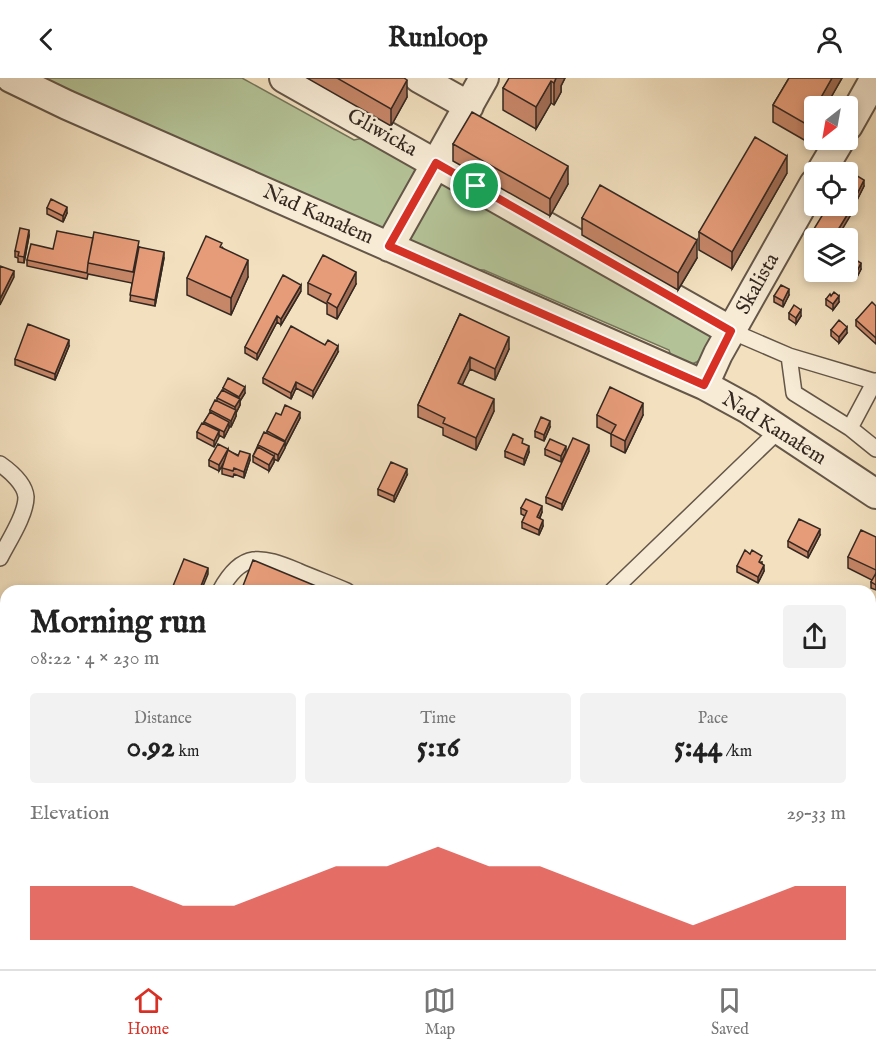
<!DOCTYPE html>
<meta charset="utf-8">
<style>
:root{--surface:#fff;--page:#f2f2f2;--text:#222;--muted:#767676;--line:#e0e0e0;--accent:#d93025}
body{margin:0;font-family:"IM FELL English",serif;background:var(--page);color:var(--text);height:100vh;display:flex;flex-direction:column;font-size:22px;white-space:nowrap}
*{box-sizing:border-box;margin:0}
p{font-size:20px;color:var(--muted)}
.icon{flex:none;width:33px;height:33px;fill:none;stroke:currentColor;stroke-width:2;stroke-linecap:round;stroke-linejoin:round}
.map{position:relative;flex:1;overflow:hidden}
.drawer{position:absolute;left:0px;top:507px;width:876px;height:384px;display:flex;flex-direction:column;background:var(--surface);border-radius:18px 18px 0 0;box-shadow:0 3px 9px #0003}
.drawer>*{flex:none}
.needle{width:39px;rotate:211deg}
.tools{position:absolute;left:804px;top:18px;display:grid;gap:12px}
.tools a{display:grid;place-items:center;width:54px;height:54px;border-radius:6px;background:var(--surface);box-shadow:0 3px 9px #0003;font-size:30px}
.pin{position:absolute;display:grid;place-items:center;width:51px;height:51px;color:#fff;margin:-26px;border:3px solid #fff;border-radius:50%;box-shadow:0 2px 6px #0007}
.round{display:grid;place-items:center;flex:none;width:63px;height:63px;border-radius:6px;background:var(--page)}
.head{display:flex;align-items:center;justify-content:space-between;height:102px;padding:0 30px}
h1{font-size:33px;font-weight:700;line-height:45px}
.stats{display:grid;grid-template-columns:repeat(3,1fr);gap:9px;height:102px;padding:6px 30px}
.stats div{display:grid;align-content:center;border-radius:6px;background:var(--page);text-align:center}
.stats b{font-size:30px;font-weight:700}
.stats small{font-size:16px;font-weight:400}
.stats p{font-size:16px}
.chart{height:168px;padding:12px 30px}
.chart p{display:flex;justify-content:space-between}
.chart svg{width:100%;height:108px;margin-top:6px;fill:var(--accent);opacity:.7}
header{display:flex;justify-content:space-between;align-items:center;height:78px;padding:0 30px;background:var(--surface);font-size:27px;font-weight:700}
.tab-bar{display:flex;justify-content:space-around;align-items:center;height:84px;border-top:2px solid var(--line);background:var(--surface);font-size:16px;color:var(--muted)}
.tab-bar a{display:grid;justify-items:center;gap:3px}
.tab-bar .active{color:var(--accent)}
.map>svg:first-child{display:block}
.green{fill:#b4c397;stroke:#74765c;stroke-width:1.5}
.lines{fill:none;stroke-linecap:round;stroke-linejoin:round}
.stream{stroke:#728179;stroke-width:8}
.lane-casing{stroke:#645648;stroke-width:18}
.street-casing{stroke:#645648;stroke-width:32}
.lane{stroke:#f7ebd5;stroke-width:15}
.street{stroke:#f7ebd5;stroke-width:28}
.wall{fill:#c68668;stroke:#342821;stroke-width:1.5}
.shaded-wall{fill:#a16d55;stroke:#342821;stroke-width:1.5}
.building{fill:#e69c79;stroke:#342821;stroke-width:1.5}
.route-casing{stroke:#fff;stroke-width:12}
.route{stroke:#d93025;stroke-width:8}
.labels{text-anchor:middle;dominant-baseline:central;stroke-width:4.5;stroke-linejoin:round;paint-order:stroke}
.street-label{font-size:21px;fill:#342821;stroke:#f7ebd5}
</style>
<header><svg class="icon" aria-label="back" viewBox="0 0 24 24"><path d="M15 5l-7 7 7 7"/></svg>Runloop<svg class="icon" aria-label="person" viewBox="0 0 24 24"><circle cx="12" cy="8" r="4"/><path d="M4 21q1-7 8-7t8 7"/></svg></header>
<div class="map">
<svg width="876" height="891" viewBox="0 0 876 891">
<rect width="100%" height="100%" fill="#f2e0bf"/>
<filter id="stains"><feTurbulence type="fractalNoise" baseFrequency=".00333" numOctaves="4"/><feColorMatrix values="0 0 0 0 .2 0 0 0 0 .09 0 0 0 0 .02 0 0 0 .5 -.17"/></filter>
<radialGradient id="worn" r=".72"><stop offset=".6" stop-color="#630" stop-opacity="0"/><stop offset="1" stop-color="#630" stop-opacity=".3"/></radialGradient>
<path class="green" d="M29,0H242L354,62L373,58L413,85L418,95L389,147L380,152Z
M440,103L714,257C707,278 698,291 674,287L669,272L484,192L452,191L410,166V156Z"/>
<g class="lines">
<path class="stream" d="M458,885L471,891
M522,885L535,891"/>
<defs>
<path id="lane" d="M731,253L789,278L876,304
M789,278L794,315L850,350L875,303
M850,350L876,371
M0,386C10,393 25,406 26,419C26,437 8,464 0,480
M220,513C242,472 261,478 298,493C314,500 331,506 347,513
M612,513L779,352
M193,885H211
M661,885L674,891"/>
<path id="street" d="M11,0L67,27L704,307L748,331L876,416
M284,0L731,253
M419,0L469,28
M848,48L875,0
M821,94L840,62
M389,169L484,0
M704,307L718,276L814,106"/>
</defs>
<use href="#lane" class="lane-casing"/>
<use href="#street" class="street-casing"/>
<use href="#lane" class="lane"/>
<use href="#street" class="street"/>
</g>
<path class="wall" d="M307,0H404L407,19L391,48Z
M565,0L561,8V14L554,27L551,25L536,51L503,32V10Z
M789,0H842L826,28H814L806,63L773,44V27Z
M453,66L568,106L550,138L453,83Z
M787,95L732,191L699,172V154Z
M848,95L864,108L853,130H852V135L814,160V168L809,165V159L848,128Z
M47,130L67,135L63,144L47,136Z
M582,140L697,180L678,212L582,157Z
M29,158L24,185L18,184V180L15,179V173Z
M139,169L164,180L155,228L130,223L132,205L88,196L87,201L27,188V182L53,171Z
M222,169L248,199L231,237L187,217V200Z
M848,185L861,191L857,199L848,193Z
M308,205L356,206L337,241L327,236V226L308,216Z
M301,213L281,247L277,244L257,282L245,275V269Z
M789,217L783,229L774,224V218Z
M826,221L839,224L833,232L826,227Z
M876,228V266L856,248V242Z
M789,235L801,238L796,246L789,241Z
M460,236L509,271L495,302L470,291L462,307L494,333L476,372L443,357V350L418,339V327Z
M831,252L847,255L839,265L831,258Z
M69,268L55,302L15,287V281Z
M338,274L313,319L296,310L291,321L263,305V300Z
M223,310L245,315L240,323V327L236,335V338L231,349L229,348V350L224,360L219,357L214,369L197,360V354L204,346V344L210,335V332L217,323V320L223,312Z
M281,337L300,340L278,383L274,381V384L269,393L253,384V378L258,367L267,356V353Z
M597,337H643L625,375L611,368V356L597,349Z
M550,349L544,363L535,359V353Z
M545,371L566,374L561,384L545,377Z
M228,373L250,382L244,400L234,396L233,399L222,396V390L225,382L219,393L209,388V382Z
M505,373L529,374L524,387L505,379Z
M589,373L562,432L546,425V419Z
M407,397L394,424L378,417V411Z
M521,430L542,434L540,440L543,448L539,457L522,450V444L525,438L521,436Z
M820,457L808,480L788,469V463Z
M876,459V512L871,510V504L872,502L848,490V479Z
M762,484V485L764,493L758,505L737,494V488Z
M876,540V566L870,563V551Z"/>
<path class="shaded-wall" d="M556,0H565L561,8V14L554,27V5Z
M832,0H842L826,28H816Z
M407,2V19L391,48V31Z
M551,3V25L536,51V29Z
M814,31V48L806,63V46Z
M787,78V95L732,191V174Z
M568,88V106L550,138V121Z
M864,102V108L853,130V124Z
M67,129V135L63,144V138Z
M852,129V135L837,160H833Z
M29,152V158L24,185V179Z
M697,162V180L678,212V195Z
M164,174V180L155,228V222Z
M248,182V199L231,237V220Z
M861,185V191L857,199V193Z
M14,193V199L0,227V221Z
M356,194V206L337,241V230Z
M301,207V213L281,247V241Z
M789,211V217L783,229V223Z
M839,218V224L833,232V226Z
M801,232V238L796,246V240Z
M277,238V244L257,282V276Z
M847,249V255L839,265V259Z
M509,259V271L495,302V291Z
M69,262V268L55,302V296Z
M338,268V274L313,319V313Z
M470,279V291L458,316V305Z
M296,304V310L291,321V315Z
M245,309V315L240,323V327L236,335V338L231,349V343L235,333V329L239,322V319Z
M494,321V333L476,372V360Z
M643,325V337L625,375V363Z
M300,334V340L285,369V363Z
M550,343V349L544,363V357Z
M229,344V350L224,360V354Z
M219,353V359L214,369V363Z
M285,364V370L278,383V377Z
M589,367V373L562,432V426Z
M529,368V374L524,387V381Z
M566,368V374L561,384V378Z
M228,371V377L219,393V387Z
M250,376V382L244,400V394Z
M274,378V384L269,393V387Z
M407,391V397L394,424V418Z
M542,428V434L537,445V439Z
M543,442V448L539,457V452Z
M820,451V457L808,480V474Z
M764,487V493L758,505V499Z
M208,490V496L201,513H199Z"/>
<path class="building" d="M337,0H404L407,2L391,31Z
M509,0H556L554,5L551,3L536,29L503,10Z
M789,0H832L816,28H814V31L806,46L773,27Z
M472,34L568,88L550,121L453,66Z
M755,59L787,78L732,174L699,154Z
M849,93L864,102L853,124L848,121V106L851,108L848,105V95Z
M600,107L697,162L678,195L582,140Z
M51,121L67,129L63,138L47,130Z
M848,126L852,129L833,160H814V162L809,159L828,128H848Z
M20,150L29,152L24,179L18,178L19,174L15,173Z
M57,153L93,160L88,185L87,195L27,182L31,166L53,171Z
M94,154L139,163L133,194L88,185Z
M206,158L222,165L220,169L248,182L231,220L187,200Z
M139,169L164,174L155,222L130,217Z
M323,177L356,194L337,230L327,224L331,216L308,205Z
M851,179L861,185L857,193L848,187V185Z
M0,188L14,193L0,221Z
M283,197L301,207L281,241L277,238L257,276L245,269Z
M781,207L789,211L783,223L774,218Z
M834,214L839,218L833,226L826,221L830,216L831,218Z
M872,224L876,228V260L856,242Z
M794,227L801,232L796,240L789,235Z
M460,236L509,259L495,291L470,279L458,305L494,321L476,360L443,345L445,340L418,327Z
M839,242L847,249L839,259L831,252Z
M28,246L69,262L55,296L15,281Z
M291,248L325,267L328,262L338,268L313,313L296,304L291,315L263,300Z
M228,300L245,309L239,319L223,310Z
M610,309L643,325L625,363L611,356L616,347L597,337Z
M222,312L240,321L235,329L217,320Z
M215,322L236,332L231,343L210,332Z
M285,327L300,334L285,363L267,353L276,335L281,337Z
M210,334L229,344L224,354L204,344Z
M541,339L550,343L544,357L535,353Z
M202,345L219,353L214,363L197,354Z
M264,354L285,364L278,377L258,367Z
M513,356L523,361L522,365L529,368L524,381L505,373Z
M573,360L589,367L562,426L546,419Z
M550,361L566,368L561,378L545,371Z
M218,366L228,371L219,387L209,382Z
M258,369L274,378L269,387L253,378Z
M228,372L238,378L240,373L250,376L244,394L234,390L233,393L222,390Z
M391,384L407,391L394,418L378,411Z
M526,421L542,428L537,439L543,442L539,452L522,444L527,433L521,430Z
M799,441L820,451L808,474L788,463Z
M861,452L876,459V492L848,479Z
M745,472L750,476L752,472L762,478L759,484L764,487L758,499L737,488Z
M184,481L208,490L199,513H171Z
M253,482L328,513H241Z
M876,495V507L871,504Z
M876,539V560L870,557V551Z"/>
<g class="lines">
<defs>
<path id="route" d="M436,85L731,253L704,307L389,168Z"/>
</defs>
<use href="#route" class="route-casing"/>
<use href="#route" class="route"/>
</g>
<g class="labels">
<g class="street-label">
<text transform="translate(382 55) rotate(29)">Gliwicka</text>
<text transform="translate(318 137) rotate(24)">Nad Kanałem</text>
<text transform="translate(758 206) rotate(-61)">Skalista</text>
<text transform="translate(774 351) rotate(32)">Nad Kanałem</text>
</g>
</g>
<rect width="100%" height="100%" filter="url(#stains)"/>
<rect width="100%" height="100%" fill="url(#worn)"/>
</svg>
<div class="tools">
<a><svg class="needle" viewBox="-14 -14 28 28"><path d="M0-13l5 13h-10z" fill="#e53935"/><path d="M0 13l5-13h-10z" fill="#767676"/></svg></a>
<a><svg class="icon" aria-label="locate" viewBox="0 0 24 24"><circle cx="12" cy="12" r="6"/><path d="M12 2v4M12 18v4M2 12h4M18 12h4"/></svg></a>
<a><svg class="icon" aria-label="layers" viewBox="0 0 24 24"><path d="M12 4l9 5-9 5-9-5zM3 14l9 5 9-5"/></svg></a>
</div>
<div class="pin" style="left:476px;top:108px;background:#1e9e55"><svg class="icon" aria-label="arrive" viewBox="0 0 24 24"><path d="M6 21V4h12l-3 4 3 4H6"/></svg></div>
<section class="drawer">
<div class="head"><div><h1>Morning run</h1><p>08:22 · 4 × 230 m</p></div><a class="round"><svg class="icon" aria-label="share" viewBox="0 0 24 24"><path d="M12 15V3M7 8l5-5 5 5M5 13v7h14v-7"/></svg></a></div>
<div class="stats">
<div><p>Distance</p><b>0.92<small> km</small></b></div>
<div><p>Time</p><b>5:16</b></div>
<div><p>Pace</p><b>5:44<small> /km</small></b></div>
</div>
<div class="chart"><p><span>Elevation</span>29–33 m</p>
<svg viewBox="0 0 160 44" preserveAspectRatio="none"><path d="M0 44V22L10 22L20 22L30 30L40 30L50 22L60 14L70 14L80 6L90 14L100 14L110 22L120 30L130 38L140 30L150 22L160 22V44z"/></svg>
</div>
</section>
</div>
<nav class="tab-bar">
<a class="active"><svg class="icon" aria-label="home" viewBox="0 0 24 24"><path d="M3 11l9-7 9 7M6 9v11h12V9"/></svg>Home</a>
<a><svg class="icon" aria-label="map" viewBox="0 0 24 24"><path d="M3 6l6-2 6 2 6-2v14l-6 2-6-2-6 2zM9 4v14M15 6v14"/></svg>Map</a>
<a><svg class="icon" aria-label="saved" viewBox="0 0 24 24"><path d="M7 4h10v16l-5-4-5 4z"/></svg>Saved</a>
</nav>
